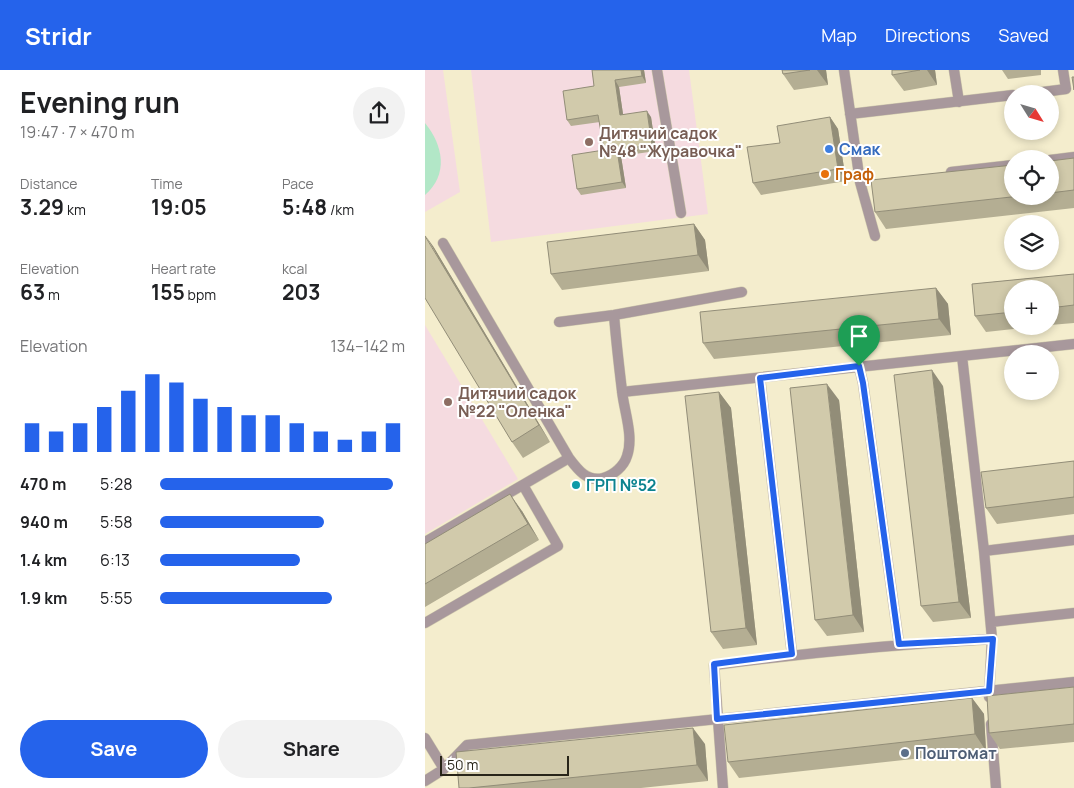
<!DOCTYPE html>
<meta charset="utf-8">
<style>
:root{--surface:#fff;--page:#f2f2f2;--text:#202124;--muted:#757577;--accent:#2563eb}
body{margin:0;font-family:Manrope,sans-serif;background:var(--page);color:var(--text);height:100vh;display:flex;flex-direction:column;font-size:19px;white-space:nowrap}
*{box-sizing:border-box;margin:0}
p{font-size:16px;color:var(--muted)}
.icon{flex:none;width:28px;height:28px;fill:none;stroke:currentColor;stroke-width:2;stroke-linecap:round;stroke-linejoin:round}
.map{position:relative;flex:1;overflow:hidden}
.side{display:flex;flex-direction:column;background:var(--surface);width:425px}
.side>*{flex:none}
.needle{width:32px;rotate:127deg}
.buttons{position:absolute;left:579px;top:15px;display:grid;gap:10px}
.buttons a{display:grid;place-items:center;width:55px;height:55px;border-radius:50%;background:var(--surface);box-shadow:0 2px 8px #0003;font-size:25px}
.scale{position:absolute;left:15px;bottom:12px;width:129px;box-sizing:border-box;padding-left:5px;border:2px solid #282519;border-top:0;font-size:14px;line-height:18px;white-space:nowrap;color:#282519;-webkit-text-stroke:4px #fff;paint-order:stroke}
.pin{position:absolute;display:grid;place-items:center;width:42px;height:42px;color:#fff;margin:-51px -21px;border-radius:50% 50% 50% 0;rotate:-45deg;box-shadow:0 0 5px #0007}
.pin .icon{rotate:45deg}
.round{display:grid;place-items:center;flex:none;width:52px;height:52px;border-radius:26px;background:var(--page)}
.overview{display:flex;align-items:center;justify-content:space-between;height:85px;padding:0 20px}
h1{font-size:28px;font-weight:700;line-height:38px}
.stats{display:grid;grid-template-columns:repeat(3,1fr);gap:8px;height:85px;padding:5px 20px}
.stats div{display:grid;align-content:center}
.stats b{font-size:21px;font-weight:700}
.stats small{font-size:14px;font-weight:400}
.stats p{font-size:14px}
.chart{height:140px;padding:10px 20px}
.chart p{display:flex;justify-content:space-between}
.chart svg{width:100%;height:90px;margin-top:5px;stroke:var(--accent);stroke-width:6}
.button{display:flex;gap:10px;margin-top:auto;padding:10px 20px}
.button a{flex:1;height:58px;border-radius:30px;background:var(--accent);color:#fff;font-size:20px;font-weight:700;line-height:58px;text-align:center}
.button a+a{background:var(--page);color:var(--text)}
ul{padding:0 20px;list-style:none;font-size:16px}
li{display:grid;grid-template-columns:80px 60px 1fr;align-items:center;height:38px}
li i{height:12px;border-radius:6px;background:var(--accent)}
header{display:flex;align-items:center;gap:30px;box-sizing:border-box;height:70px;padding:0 25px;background:var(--accent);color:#fff}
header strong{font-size:24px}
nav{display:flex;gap:28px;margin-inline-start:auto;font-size:18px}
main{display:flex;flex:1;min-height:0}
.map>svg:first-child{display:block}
.education{fill:#f5dbe0}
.grass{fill:#b2e7c7}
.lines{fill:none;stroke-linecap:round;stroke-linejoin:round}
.lane-casing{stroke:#cfc9ad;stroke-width:11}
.lane{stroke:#a8989c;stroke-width:10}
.wall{fill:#b4ae93}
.shaded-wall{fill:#928d78}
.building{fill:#d1caab;stroke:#928d78}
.route-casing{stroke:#fff;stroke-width:10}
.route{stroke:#2563eb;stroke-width:6}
.education-dot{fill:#8d6e63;stroke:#fff;stroke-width:2}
.shop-dot{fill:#3f7fe0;stroke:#fff;stroke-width:2}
.food-dot{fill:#e8710a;stroke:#fff;stroke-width:2}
.culture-dot{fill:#0f9aa8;stroke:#fff;stroke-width:2}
.service-dot{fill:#5c6f8a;stroke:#fff;stroke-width:2}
.labels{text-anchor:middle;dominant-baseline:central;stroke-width:4;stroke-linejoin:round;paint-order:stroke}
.education-label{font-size:16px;font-weight:bold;fill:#785e54;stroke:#fff;text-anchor:start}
.shop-label{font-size:16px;font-weight:bold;fill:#366cbe;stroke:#fff;text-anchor:start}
.food-label{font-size:16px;font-weight:bold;fill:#c56008;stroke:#fff;text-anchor:start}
.culture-label{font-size:16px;font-weight:bold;fill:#0d838f;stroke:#fff;text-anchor:start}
.service-label{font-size:16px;font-weight:bold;fill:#4e5e75;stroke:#fff;text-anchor:start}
</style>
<header>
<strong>Stridr</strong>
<nav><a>Map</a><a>Directions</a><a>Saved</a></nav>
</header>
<main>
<section class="side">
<div class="overview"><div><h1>Evening run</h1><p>19:47 · 7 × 470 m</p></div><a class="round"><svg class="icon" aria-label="share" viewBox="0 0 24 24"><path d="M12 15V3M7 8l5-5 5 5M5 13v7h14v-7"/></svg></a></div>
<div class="stats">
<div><p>Distance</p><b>3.29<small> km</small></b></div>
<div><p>Time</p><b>19:05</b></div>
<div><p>Pace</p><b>5:48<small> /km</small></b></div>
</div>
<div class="stats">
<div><p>Elevation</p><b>63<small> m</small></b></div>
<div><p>Heart rate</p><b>155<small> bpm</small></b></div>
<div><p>kcal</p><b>203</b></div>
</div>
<div class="chart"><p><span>Elevation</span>134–142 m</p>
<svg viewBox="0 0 160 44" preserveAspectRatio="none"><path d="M5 44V30M15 44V34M25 44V30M35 44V22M45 44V14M55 44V6M65 44V10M75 44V18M85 44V22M95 44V26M105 44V26M115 44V30M125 44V34M135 44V38M145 44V34M155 44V30"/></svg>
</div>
<ul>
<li><b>470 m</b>5:28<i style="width:95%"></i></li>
<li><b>940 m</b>5:58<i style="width:67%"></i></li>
<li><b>1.4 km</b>6:13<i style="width:57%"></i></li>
<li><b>1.9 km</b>5:55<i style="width:70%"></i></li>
</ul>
<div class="button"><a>Save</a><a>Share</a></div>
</section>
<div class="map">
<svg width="649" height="718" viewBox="0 0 649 718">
<rect width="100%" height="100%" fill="#f4edcd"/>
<path class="education" d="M0,0H18L35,122L0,142Z
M46,0H264L283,144L66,172Z
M0,255L93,409L0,464Z"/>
<path class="grass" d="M0,53C18,75 24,104 0,125Z"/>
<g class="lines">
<defs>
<path id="lane" d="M232,0L256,143
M419,0L435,112L450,166
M529,0L534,32
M602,24L641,19L638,0
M425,44L588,25
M625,90L649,87
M526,102L588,95
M134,252L189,245L317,222
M537,286L559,481L567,569L564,627
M434,296L438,313L474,574
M335,308L367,584
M197,322L649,274
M144,388C153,400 162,412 178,408C189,405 199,396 202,386C209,366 199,341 197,321C194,296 191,270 189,245
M0,472L144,388L18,173
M559,481L649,470
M566,552L649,543
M0,553L133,476L98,415
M566,654L571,718
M0,668L19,699L0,711
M19,699L42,675L649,612
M298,718L289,595C381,583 474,574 567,569"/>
</defs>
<use href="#lane" class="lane-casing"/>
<use href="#lane" class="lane"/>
</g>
<path class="wall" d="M167,0H219L221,13L194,17L198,44L226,47L231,81L196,86L201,118L156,125L152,119L179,80L175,52L146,56L142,50L169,16Z
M357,0H401L403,15L369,20L358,4Z
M467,0H510L512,15L479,21L467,5Z
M577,0H616V5L583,9Z
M405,47L413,59L421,111L336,125L328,113Z
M649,88V138L461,159L450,142L588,126H625V91Z
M269,154L280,170L284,201L137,220L126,204Z
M8,176L125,372L98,388L87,372Z
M649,204V253L625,255V219H588V256H615L561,262L550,246L547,214Z
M511,218L523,234L526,265L289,289L278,273Z
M518,316L546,548L508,552L496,536Z
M294,322L306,338L332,575L298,579L286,562Z
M414,330L439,562L402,566L390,550Z
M649,391V444L572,454L561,438Z
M97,441L114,470L0,537V474Z
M649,617V672L575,679L564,663Z
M547,628L559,644L561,681L314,708L303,692Z
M280,674L283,711L216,718H34Z"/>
<path class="shaded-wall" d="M216,0H219L221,13L217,6Z
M392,0H401L403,15Z
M502,0H510L512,15Z
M190,10L194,17L199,51L195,45Z
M222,41L226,47L231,81L227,75Z
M405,47L413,59L421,111L413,99Z
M192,80L196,86L201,118L197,112Z
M269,154L280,170L284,201L273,185Z
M0,165L8,176L125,372L114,355Z
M511,218L523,234L526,265L514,249Z
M507,300L518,316L546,548L534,532Z
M402,314L414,330L439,562L428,545Z
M294,322L306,338L332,575L321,558Z
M85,424L97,441L114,470L103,454Z
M547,628L559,644L561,681L550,664Z
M268,658L280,674L283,711L272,695Z"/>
<path class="building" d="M167,0H216L217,6L190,10L195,45L222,41L227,75L192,80L197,112L152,119L147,85L179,80L173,45L142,50L138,21L169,16Z
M357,0H385L358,4Z
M467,0H495L467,5Z
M647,7H649V20Z
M405,47L413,99L328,113L322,77L355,73L352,56Z
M649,88V120L625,123V91Z
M588,95V126H595L450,142L446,110Z
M269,154L273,185L126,204L122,172Z
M0,166L114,355L87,372L0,228Z
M649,204V235L625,238V219H588V242L550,246L547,214Z
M511,218L514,249L278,273L275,242Z
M507,300L534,532L496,536L469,305Z
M402,314L428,545L390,550L365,318Z
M294,322L321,558L286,562L260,326Z
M649,391V427L561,438L556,402Z
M85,424L103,454L0,514V474Z
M649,617V654L564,663L562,626Z
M547,628L550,664L303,692L299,655Z
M268,658L272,695L44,718H34L31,682Z"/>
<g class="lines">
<defs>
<path id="route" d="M434,296L438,313L474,574L568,569L564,621L292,649L289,594L367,584L335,308Z"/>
</defs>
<use href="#route" class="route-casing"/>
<use href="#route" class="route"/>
</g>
<g class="education-dot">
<circle cx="164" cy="72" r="5"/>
<circle cx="23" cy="332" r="5"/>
</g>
<circle class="shop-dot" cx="404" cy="79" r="5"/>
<circle class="food-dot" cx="400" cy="104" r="5"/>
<circle class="culture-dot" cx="151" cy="415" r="5"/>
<circle class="service-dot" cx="480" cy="683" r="5"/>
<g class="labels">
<g class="education-label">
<text x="174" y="63">Дитячий садок<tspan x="174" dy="18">№48 "Журавочка"</tspan></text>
<text x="33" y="323">Дитячий садок<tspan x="33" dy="18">№22 "Оленка"</tspan></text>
</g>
<g class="shop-label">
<text x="414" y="79">Смак</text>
</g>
<g class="food-label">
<text x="410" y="104">Граф</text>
</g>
<g class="culture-label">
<text x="161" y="415">ГРП №52</text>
</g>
<g class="service-label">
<text x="490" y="683">Поштомат</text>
</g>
</g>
</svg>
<div class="buttons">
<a><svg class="needle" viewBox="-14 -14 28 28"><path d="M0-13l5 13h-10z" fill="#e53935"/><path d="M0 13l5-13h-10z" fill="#757577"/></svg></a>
<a><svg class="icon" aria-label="locate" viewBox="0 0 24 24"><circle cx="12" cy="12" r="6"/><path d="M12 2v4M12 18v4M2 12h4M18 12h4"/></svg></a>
<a><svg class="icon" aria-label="layers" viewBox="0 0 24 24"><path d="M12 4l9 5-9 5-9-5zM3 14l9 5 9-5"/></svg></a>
<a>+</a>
<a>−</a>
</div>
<div class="scale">50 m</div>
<div class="pin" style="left:434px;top:296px;background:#1e9e55"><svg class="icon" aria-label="arrive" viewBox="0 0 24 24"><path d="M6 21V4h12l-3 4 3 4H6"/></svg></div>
</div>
</main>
